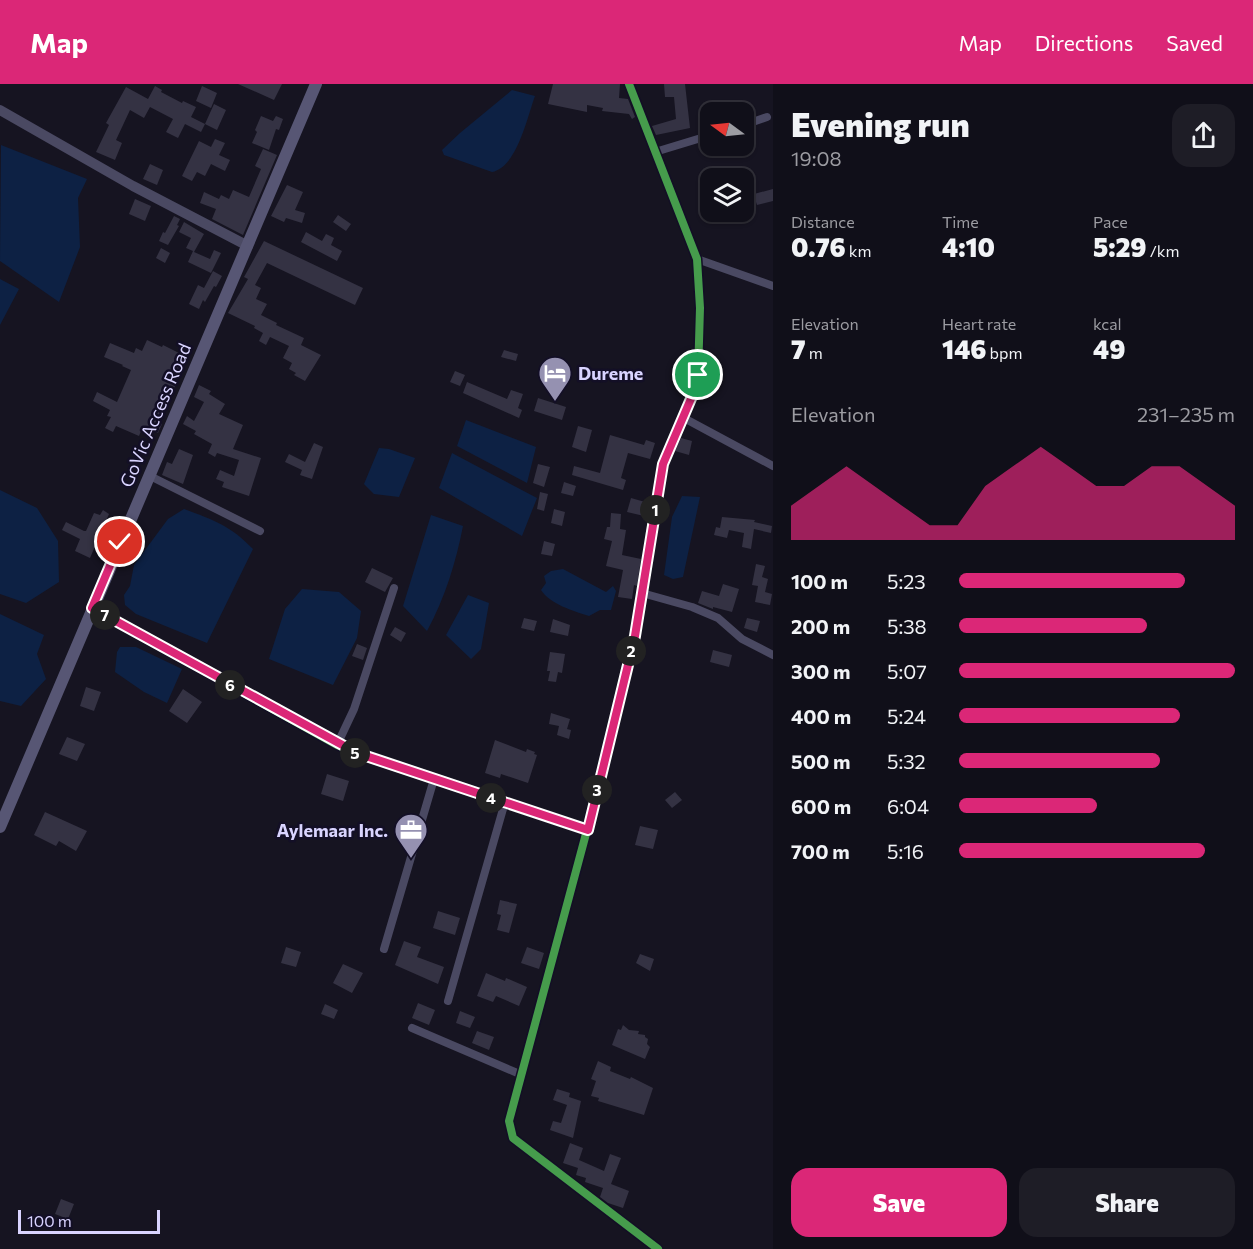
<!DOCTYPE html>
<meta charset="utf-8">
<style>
:root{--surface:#100f19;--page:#1e1d26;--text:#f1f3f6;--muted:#9c9ca2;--line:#302f38;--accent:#db2777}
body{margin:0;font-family:Commissioner,sans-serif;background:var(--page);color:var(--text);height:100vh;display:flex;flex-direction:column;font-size:22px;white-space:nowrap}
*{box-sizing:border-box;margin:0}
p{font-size:20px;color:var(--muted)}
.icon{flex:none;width:33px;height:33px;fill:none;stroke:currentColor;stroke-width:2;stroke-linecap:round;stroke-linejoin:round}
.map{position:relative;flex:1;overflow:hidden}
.details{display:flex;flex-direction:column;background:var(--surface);width:480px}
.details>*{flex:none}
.needle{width:39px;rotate:285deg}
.tools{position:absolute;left:700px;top:18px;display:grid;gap:12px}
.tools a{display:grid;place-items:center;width:54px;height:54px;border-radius:12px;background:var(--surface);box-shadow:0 2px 4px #0004,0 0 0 2px var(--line);font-size:30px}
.scale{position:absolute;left:18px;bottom:15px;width:142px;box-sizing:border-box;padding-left:6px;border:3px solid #d9d4ff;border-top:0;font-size:16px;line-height:21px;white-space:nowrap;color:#d9d4ff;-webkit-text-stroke:4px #130f26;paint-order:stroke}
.pin{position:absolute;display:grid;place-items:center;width:51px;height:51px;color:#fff;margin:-26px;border:3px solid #fff;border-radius:50%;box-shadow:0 2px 6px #0007}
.km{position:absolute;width:30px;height:30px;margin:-15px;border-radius:50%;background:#222;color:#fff;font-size:16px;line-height:30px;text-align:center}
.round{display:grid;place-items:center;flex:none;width:63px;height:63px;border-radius:18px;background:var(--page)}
.head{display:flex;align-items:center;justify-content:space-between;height:102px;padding:0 18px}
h1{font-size:33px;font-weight:800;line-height:45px}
.stats{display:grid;grid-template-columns:repeat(3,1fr);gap:9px;height:102px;padding:6px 18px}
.stats div{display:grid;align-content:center}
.stats b{font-size:26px;font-weight:800}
.stats small{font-size:16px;font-weight:400}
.stats p{font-size:16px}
.chart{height:168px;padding:12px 18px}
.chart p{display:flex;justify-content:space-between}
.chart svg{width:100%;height:108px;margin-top:6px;fill:var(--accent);opacity:.7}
.cta{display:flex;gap:12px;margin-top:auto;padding:12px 18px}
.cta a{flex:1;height:69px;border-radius:18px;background:var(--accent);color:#fff;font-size:24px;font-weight:800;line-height:69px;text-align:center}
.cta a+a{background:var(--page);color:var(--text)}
ul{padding:0 18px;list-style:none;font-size:20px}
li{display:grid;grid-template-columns:96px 72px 1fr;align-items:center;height:45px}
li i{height:15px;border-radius:8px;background:var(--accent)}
header{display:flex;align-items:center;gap:36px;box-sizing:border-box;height:84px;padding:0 30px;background:var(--accent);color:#fff}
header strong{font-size:28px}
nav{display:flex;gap:33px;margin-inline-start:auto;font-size:21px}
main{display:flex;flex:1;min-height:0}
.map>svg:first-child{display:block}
.water{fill:#0d2144}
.building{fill:#343243}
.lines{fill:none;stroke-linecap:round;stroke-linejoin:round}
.minor{stroke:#4a4962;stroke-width:8}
.tertiary{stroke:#4a4962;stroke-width:10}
.secondary{stroke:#575674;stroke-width:12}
.cycleway-casing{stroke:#130f26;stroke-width:11}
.cycleway{stroke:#469c4c;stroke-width:8}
.route-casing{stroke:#fff;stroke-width:12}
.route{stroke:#db2777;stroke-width:8}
.labels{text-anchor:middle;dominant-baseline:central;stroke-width:5;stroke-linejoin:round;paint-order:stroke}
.poi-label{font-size:18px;font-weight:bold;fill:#d9d4ff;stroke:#130f26;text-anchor:start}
.street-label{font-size:18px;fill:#d9d4ff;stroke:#130f26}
</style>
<header>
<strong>Map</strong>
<nav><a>Map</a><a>Directions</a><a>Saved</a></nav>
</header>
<main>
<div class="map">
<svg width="773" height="1165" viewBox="0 0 773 1165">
<rect width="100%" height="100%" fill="#161421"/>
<path class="water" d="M512,6L535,12C527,34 517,83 492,88L444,71L442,66L460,49Z
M1,61L87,95L78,114L80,163L59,218L0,177Z
M0,195L19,205L0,241Z
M466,336L536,363L527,399L457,362Z
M379,364L389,365L415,374L399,413L374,410L364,400Z
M452,369L537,414L522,452L439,404Z
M0,406L37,424L58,457L59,498L26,519L0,510Z
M682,412L700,413L683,493L673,495L664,491L672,433Z
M184,425C214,436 231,442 253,465L207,559L136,530L125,521L124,511L130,502L134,481L168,435Z
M431,431L463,442C456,478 445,514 427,547L403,522Z
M563,485L606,508L613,502L616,507L611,526H600L589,532C573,527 550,520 541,506L546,499L544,492L551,487Z
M302,505L339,508L361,527L357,554L333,601L269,575L285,525Z
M468,511L489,519L481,565L471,575L446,551Z
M0,530L44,551L37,570L46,595L21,622L0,617Z
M120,563H136L182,585L167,619L144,608L115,588L117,568Z"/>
<path class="building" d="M238,0H282L274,16Z
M553,0H620L619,14L628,15L635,33L632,35L629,30L602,27L603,24L587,21V28L548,20Z
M664,0H685L690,44L656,51L652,42L676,35L674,13H665Z
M155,2L162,6L161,8L182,19L183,17L196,23L191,33L205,40L201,48L185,40L178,54L166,48L173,35L150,23L144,34L130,26L116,56L122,59L115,76L96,68L109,41L106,39L126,3L148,15Z
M202,2L217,9L211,24L196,17Z
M214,20L226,26L217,46L205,40Z
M261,32L273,37L276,32L283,35L279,46L276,45L269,66L252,59L257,48L255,46Z
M215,55L225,59L219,71L230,76L225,87L211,80L205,92L197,88L192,97L182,92L199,57L211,63Z
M263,65L277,71L243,151L212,135L216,125L200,119L204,108L219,115L221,111L229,115L233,106L249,113L261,85L255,82Z
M150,80L163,86L157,101L143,95Z
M287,101L303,108L295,126L305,129L302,139L286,134L284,138L271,132Z
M773,105V117L757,121L756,118H744V110H754Z
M135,115L151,122L145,137L129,130Z
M338,131L351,140L346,147L333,138Z
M174,132L180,135L177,141L179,142L168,161L159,157L163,148L165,149Z
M184,138L204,150L194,168L210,175L214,166L221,169L211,189L188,178L193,167L186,164L191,154L179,148Z
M306,148L322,157L326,150L334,154L331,161L342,167L337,177L301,158Z
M264,157L363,204L355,221L267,179L255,201L261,204L256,215L267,220L261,231L277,239L276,241L304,254L301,261L321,271L305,297L294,291L296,289L289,285L292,279L283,274L289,262L270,253L266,261L259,257L263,249L254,244L255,242L228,229L248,195L244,193Z
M161,164L170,169L165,179L156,174Z
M213,187L222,192L216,203L214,202L205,218L203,216L199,225L189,220L198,201L204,204Z
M147,256L162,263L163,261L187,273L181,286H179L173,301L175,302L158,338L162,340L158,349L143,342L139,352L116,342L113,348L105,344L111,333L107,332L110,326L93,317L97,308L117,318L131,286L122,282L123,281L104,273L110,259L134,269L136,264L142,267Z
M504,266L518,270L516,277L501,273Z
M455,287L465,291L460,302L450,298Z
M467,298L507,315L511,306L523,310L518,324L522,326L519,334L463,309Z
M199,301L211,307L209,310L225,320L219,330L243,341L233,365L261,374L249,412L222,403L224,398L216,395L220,386L234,392L239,376L217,369L215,373L208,369L212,360L194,350L196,347L183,340L187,332L194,337L204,318L194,313Z
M538,314L566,323L562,336L534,327Z
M578,342L592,346L586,368L572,363Z
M610,351L644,361L646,356L655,359L650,375L628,369L621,394L626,396L623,406L572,391L574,382L600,389Z
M681,354L692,357L689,371L675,367Z
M314,359L323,363L312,395L300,391L302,386L285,378L289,370L305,378Z
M179,365L193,371L183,400L162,391L167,378L172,380Z
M538,380L550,383L544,403L533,399Z
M564,398L576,402L573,412L561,409Z
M540,408L548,410L544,427L537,425Z
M631,414L645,418L644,422L649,423L647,436L643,435L644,432L627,428Z
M554,425L565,428L562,442L551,439Z
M103,426L109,430L90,474L75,467L80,455L62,446L66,438L84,447H86L94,429L100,431Z
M611,429L621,430L620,445L626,446L622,471L641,475L637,502L634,501L632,515L618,513L623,486L606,482L612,457L604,455L607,443H610Z
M722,433L755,436L754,438L772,442L771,449L754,445L751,465L742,463L744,449L729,446L727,454L714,451L716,443L720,444Z
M544,457L555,460L552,472L541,470Z
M756,480L765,482L762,493L768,495L765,508L772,510L770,521L755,518L758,502L752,501Z
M372,484L393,494L385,508L365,498Z
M723,500L739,505L732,528L713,523V525L698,519L702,507L719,512Z
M524,534L537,537L534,547L521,544Z
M747,534L760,537L757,548L744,544Z
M553,535L570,541L568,552L550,548Z
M395,543L406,549L401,558L390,551Z
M357,560L367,564L363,576L352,572Z
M713,566L732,571L729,583L710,578Z
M550,568L565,570L562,589L558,588L556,598L548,597L550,587H547Z
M86,603L101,608L94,627L80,622Z
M183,605L202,618L187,639L169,627Z
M551,629L570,635L567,645L571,646L569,655L557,651L559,642L549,640Z
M67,653L85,660L77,677L59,670Z
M495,656L526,668L527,665L535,668L534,670L537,671L528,699L501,690L500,694L485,689Z
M327,690L349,697L343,717L321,710Z
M675,708L682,716L672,724L665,716Z
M45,728L87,747L76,767L59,757L56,762L34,751Z
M640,742L658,746L653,765L635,761Z
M500,816L517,820L509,849L497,846L501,831L497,830Z
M438,827L460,834L455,851L433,844Z
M404,857L421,863L417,873L444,883L438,900L395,881Z
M286,863L301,868L296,883L281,879Z
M527,863L544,869L539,885L521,879Z
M640,870L654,875L650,887L636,879Z
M343,880L363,889L352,909L333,899Z
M486,889L505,897L506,894L527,903L519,922L496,912L493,918L477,912Z
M418,919L435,926L429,941L412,934Z
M325,920L338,926L334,935L321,930Z
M460,927L475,933L470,944L456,939Z
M623,941L629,946L639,947L638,950L645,951V953L648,955L647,960L650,963L645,975L612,961L618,945L621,946Z
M477,947L494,953L489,966L472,959Z
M598,977L611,983L610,987L630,995L631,993L653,1004L644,1031L598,1017L599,1014L591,1012L596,997L591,995Z
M557,1005L570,1009L569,1013L581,1017L573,1054L550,1046L553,1037L561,1039L567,1021L553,1016Z
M570,1059L583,1064L579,1076L604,1087L610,1070L621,1074L611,1100L629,1107L623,1124L608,1119L600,1113L603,1104L585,1098L586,1094L576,1091L578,1084L563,1079Z
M61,1115L74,1120L68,1135L55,1130Z"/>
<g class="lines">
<path class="minor" d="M629,0L697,175L700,224L698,291L693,310L663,380L635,551L587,746L509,1037L513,1054L658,1165
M744,41L767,33
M655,68L711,51
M697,175L773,202
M682,333L773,382
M148,391L260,447
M642,509L692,523L718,534L742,555L773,571
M92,524L337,661L357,669L587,746
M337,661L354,625L394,504
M384,865L434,695
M448,917L505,718
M412,944L522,991"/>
<path class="tertiary" d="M0,26L133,102L248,162"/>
<path class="secondary" d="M0,743L316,0"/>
<defs>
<path id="cycleway" d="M629,0L697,175L700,224L698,291L693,310L663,380L635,551L587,746L509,1037L513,1054L658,1165
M92,524L337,661L357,669L587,746"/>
</defs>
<use href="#cycleway" class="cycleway-casing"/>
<use href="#cycleway" class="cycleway"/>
</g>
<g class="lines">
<defs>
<path id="route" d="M120,458L92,524L357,669L588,746L635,552L663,380L693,310L698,291"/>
</defs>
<use href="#route" class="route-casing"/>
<use href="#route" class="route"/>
</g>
<defs>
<symbol id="hotel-pin" viewBox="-11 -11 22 30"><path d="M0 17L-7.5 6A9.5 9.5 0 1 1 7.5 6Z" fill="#9591b1" stroke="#130f26"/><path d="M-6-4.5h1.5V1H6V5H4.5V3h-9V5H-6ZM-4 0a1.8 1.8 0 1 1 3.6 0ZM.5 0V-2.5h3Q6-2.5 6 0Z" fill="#fff"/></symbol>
<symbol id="office-pin" viewBox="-11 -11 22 30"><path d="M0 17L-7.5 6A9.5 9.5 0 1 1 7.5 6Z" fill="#9591b1" stroke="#130f26"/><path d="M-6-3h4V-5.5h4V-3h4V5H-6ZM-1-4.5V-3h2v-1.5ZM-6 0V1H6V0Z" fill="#fff"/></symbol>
</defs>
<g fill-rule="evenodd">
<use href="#hotel-pin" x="536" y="270" width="38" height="52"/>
<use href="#office-pin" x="392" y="727" width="38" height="52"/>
</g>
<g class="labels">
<g class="poi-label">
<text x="578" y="289">Dureme</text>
<text x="388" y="746" text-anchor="end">Aylemaar Inc.</text>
</g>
<g class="street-label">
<text transform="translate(155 331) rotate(-67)">GoVic Access Road</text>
</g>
</g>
</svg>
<div class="tools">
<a><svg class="needle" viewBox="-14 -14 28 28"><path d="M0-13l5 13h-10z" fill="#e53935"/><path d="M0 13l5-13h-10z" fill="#9c9ca2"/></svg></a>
<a><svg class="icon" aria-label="layers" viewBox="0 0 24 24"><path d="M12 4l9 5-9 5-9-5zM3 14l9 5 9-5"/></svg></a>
</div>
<div class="scale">100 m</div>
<div class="pin" style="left:698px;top:291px;background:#1e9e55"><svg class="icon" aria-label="arrive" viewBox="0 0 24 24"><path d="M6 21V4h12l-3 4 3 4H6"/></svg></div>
<div class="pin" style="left:120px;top:458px;background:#d93025"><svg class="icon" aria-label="check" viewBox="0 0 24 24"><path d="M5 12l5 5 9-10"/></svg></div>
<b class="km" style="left:655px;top:426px">1</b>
<b class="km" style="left:631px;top:567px">2</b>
<b class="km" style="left:597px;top:706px">3</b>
<b class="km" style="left:491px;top:714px">4</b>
<b class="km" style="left:355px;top:669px">5</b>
<b class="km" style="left:230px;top:601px">6</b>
<b class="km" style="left:105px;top:531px">7</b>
</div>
<section class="details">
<div class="head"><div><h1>Evening run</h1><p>19:08</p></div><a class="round"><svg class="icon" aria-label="share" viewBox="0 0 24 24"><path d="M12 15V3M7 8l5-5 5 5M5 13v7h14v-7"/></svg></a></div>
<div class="stats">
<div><p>Distance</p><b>0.76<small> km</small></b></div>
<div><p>Time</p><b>4:10</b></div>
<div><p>Pace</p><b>5:29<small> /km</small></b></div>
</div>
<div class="stats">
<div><p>Elevation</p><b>7<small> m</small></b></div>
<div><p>Heart rate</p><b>146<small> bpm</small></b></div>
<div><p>kcal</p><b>49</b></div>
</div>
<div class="chart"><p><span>Elevation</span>231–235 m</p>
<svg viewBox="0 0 160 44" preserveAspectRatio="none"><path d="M0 44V30L10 22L20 14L30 22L40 30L50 38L60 38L70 22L80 14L90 6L100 14L110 22L120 22L130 14L140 14L150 22L160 30V44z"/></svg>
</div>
<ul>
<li><b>100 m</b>5:23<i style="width:82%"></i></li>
<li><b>200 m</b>5:38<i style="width:68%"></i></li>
<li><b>300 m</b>5:07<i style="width:100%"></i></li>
<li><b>400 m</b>5:24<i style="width:80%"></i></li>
<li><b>500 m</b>5:32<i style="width:73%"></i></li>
<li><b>600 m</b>6:04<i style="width:50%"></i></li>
<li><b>700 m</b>5:16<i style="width:89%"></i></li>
</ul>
<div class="cta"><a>Save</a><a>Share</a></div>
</section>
</main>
